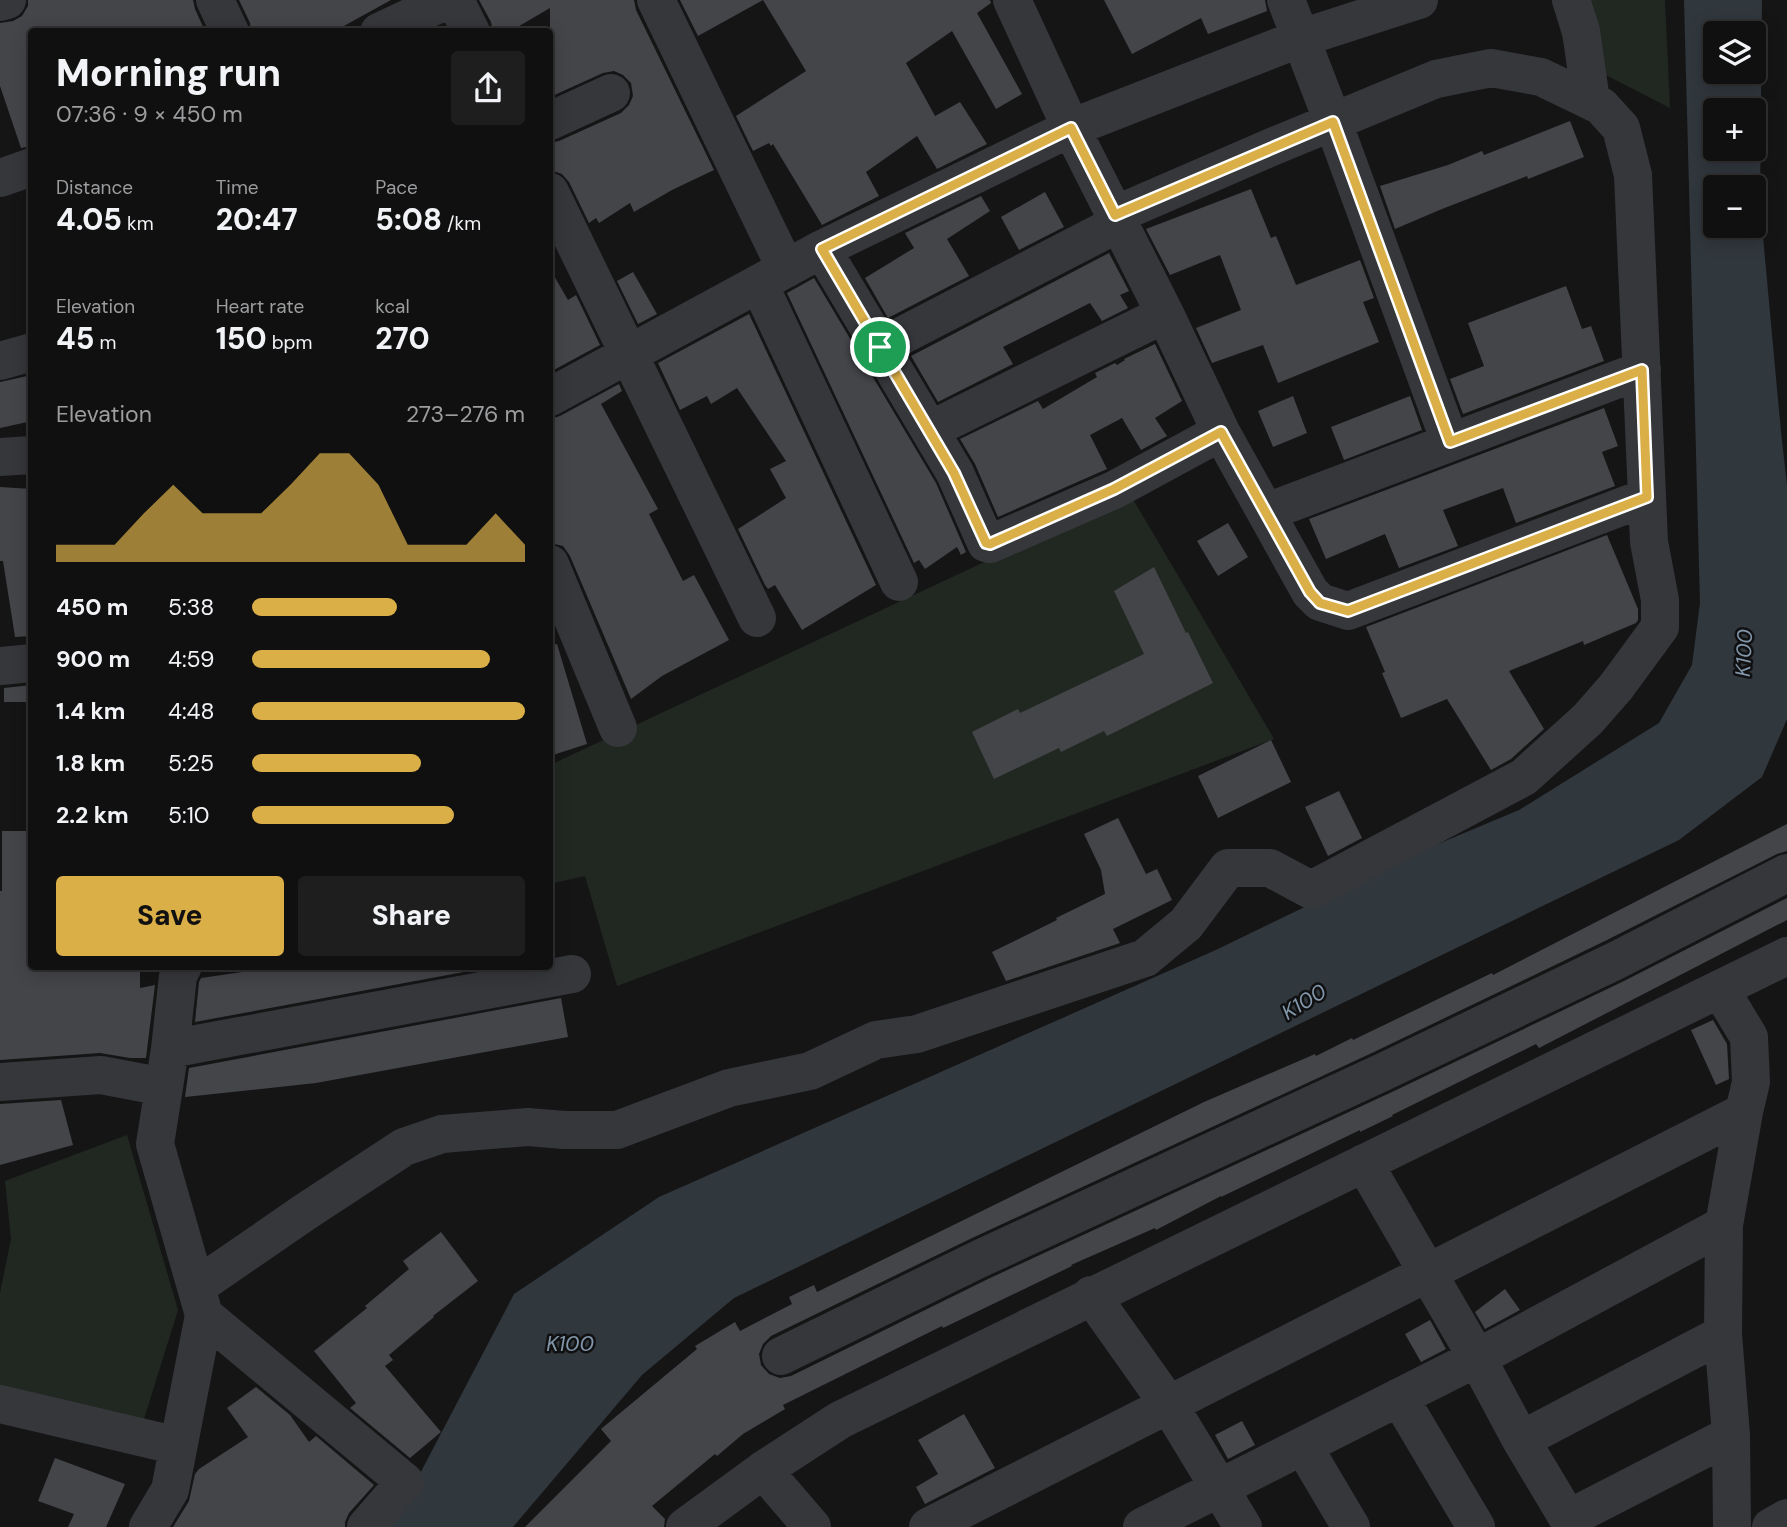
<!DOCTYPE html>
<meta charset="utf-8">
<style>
:root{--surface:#101010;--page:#1e1e1e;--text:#f1f3f6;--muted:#9c9d9f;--line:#303030;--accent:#dbaf48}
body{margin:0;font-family:"DM Sans",sans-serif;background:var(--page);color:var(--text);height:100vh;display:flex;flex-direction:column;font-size:26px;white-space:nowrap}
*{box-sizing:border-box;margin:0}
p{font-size:23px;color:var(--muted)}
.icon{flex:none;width:38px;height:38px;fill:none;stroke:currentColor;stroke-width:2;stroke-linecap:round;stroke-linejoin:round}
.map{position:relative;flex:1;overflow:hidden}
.details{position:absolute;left:28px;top:28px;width:525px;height:942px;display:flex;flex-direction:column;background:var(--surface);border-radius:7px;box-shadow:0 4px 18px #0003,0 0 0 2px var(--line)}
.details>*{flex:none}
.buttons{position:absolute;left:1703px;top:21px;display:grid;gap:14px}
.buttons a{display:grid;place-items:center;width:63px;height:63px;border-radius:7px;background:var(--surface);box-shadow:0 4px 18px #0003,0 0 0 2px var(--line);font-size:35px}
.pin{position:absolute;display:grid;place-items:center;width:60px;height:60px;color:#fff;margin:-30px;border:4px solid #fff;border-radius:50%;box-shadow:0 2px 7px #0007}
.round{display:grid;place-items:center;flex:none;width:74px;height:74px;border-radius:7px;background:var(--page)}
.headline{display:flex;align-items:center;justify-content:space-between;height:119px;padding:0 28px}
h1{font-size:38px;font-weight:800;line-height:52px}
.metrics{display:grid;grid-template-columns:repeat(3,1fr);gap:10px;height:119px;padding:7px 28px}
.metrics div{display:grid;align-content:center}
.metrics b{font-size:30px;font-weight:800}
.metrics small{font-size:19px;font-weight:400}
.metrics p{font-size:19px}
.chart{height:196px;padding:14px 28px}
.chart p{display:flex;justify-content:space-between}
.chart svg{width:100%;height:126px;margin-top:7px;fill:var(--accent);opacity:.7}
.button{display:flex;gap:14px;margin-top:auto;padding:14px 28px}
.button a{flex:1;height:80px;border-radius:7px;background:var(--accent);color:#111;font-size:28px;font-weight:800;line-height:80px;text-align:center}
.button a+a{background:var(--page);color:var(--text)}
ul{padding:0 28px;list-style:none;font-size:23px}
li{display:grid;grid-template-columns:112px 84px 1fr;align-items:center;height:52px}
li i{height:18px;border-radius:9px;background:var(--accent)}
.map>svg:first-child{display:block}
.green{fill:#212822}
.water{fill:#30373d;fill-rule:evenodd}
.building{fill:#444549}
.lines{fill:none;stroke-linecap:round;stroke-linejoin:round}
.street{stroke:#36373b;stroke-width:38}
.route-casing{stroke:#fff;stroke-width:14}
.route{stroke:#dbaf48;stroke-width:9}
.labels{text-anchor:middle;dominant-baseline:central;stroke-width:5;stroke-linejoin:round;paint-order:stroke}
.water-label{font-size:21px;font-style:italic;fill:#8397ac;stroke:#101011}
</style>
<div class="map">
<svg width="1787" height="1527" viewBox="0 0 1787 1527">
<rect width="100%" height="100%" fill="#151516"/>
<path class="green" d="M1552,0H1665L1670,108L1567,55Z
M1130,494L1274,739L617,986L585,876L550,884V765Z
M127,1135L178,1310L144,1419L0,1387V1293L11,1239L5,1181Z"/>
<path class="water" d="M1684,0H1762L1760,204L1781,432L1787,485V719L1762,777L1679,840L734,1298L642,1375L513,1527H378L414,1485L514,1294L659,1197L1218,949L1414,854L1519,810L1659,723L1692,665L1700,603ZM1715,33H1754V72H1715ZM1715,110H1754V149H1715ZM1715,187H1754V226H1715Z"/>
<path class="building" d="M28,0H193L195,9L204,29L199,32H32V146L21,148L0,86V23L13,21L22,16L28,6Z
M239,0H391L333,32H251L250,23Z
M479,0H634L636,10L714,170L672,190L634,212L630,203L599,223L596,218L589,223L569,182L562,174L550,170V143L559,141L621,113L629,105L633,96L631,83L623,75L614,71L603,73L550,97V8L509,32H493L491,22Z
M680,0H990L991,3L977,13L1022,94L996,109L952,31L906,63L935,116L960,102L987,144L937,169L917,136L866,172L879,196L822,225L773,144L771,146L769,143L753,151L736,116L806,71L763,0L698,36Z
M1104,0H1265L1267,11L1208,34L1201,18L1132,54Z
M1570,121L1584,157L1528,179L1527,176L1442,209L1395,229L1380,186L1448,165L1482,151L1484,155Z
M1251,189L1271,238L1276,236L1296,285L1360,260L1374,298L1363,302L1379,342L1278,383L1263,345L1212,363L1196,328L1241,310L1220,255L1170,275L1146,229Z
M1045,192L1064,227L1019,250L1001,217Z
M981,196L990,211L947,239L969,276L888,318L865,278L914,248L905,233Z
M1109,253L1129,291L1120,295L1128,308L1102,321L1090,303L1003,347L1013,364L938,402L911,356Z
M550,269L568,300L576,295L600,345L550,372Z
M633,272L657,314L638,324L617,281Z
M814,278L936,483L966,552L961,555L957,547L925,569L919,560L914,563L787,293Z
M1566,286L1582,329L1591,326L1604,361L1463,414L1450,379L1484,366L1468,323Z
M749,314L876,585L802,630L775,585L768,589L765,585L738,529L786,498L770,469L786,461L737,388L711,404L707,396L680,410L658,363Z
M1155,344L1182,401L1155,418L1167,436L1141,450L1122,418L1090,435L1107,469L998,517L975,464L960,439L1038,401L1043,409L1097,377L1095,373L1115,363L1117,365L1125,360L1124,359Z
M32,375V421L0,428V382Z
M619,384L622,391L601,404L658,509L649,514L683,581L694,575L729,640L662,676L631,699L570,556L563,546L550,543V419L560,416Z
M1293,396L1307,433L1273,447L1258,411Z
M1410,396L1422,430L1344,460L1331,427Z
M1604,408L1618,446L1602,452L1615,486L1516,523L1503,488L1443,510L1458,546L1399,568L1385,534L1326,559L1309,519Z
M0,487L32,489V636L15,637L3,561H0Z
M1228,523L1248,557L1218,576L1197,541Z
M1607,535L1638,609V620L1636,623L1584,645L1583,641L1509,671L1544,729L1511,759L1491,770L1447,699L1401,718L1382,673L1385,672L1366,627Z
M1154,567L1186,633L1188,632L1213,683L1107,736L1104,731L1061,752L1059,748L994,779L972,732L1018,709L1020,713L1144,654L1114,591Z
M557,644L587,744L550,756V645Z
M32,685V702H4V688Z
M1271,740L1291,782L1218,818L1198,776Z
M1339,791L1362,838L1328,856L1305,807Z
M1118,818L1146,874L1157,869L1172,900L1113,929L1120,943L1006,981L992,952L1057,920L1056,918L1105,894L1101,870L1084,834Z
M1787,824V851L1777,854L1605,941L1374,1052L970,1239L771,1336L763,1344L759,1354L761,1365L769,1374L780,1378L791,1376L988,1279L1392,1092L1624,981L1787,898V920L1539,1048L1536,1044L1392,1115L1393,1116L1360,1132V1130L1221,1197V1196L1156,1230L1155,1228L1071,1265L1072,1266L943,1328L942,1326L783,1405L785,1409L743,1434L717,1456L715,1454L652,1506L665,1519L664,1527H525L611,1441L601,1429L697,1349L695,1346L735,1322L740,1331L792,1304L789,1297L814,1285L817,1292L1204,1102L1315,1054L1316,1056L1352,1038L1353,1040L1492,973L1493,975Z
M2,831H32V966H140V988L155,985L146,1058H130L100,1053L0,1060V891H2Z
M283,966H496L195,1022L199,982L201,978Z
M561,998L568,1037L316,1083L185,1097L189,1068Z
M1713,1020L1727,1044L1729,1079L1716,1085L1691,1030Z
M61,1100L73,1145L0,1165V1104Z
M441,1232L478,1281L433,1316L434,1317L389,1355L393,1360L385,1366L441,1432L410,1458L350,1408L356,1403L314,1351L367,1308L365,1306L409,1269L403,1261Z
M1505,1289L1520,1310L1485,1329L1475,1312Z
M1430,1320L1446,1349L1421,1362L1405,1334Z
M256,1387L290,1415L309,1442L316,1436L374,1485L349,1513L345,1522V1527H173L189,1501L195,1474L199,1469L248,1437L227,1408Z
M964,1414L995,1468L925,1504L916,1487L938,1474L918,1440Z
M1242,1421L1255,1445L1228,1459L1215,1435Z
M55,1458L125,1484L106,1527H68L74,1514L38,1501Z"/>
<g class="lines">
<path class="street" d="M215,0L230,32
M455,0L471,32
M656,0L786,269
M1012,0L1071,128L1165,314L1221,432L1310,592L1320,602L1348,611L1647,497
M1286,0L1333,122L1450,442
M1571,0L1581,31L1591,101
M0,2L7,0
M379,32L447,0
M550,121L611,93
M0,178L32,167
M550,192L757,618
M822,249L955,473L986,543L990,544L1114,490L1221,432
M759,284L899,582
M880,347L1119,223
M0,361L32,352
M550,397L822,249L1071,128L1301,38L1419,0
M930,430L1165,314
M0,457L32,455
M1267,512L1642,370
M550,564L618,728
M0,666L32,663
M170,1049L572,974
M0,1082L101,1075L164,1087
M1364,1163L1477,1358L1521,1440L1573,1527
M1724,1225L1723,1334L1731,1435L1732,1527
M196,1287L305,1212L404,1147L442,1134L528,1127L564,1130H617L729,1088L810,1071L876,1040L917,1034L1145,958L1186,924L1228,868H1270L1311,890L1524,777L1588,719L1616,687L1660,627V600L1649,542L1633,175L1621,128L1601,106L1541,77L1491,68L1436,79L1267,149L1115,215
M1091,1295L1169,1405L1243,1527
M204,1315L405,1482L366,1527
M781,1356L979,1259L1383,1072L1615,961L1787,873
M1399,1397L1476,1527
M0,1404L178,1446
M1521,1440L1723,1334
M1303,1446L1351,1527
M763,1470L812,1527
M1568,1519L1731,1435
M148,1527L170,1490L204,1315L155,1144L170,1049L178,976L183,966
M685,1527L763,1470L840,1420L1787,956
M928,1527L1744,1112
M1142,1527L1477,1358L1724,1225L1744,1112L1751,1082L1749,1037L1720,989
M1771,1527L1787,1518"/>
</g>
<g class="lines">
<defs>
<path id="route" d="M1333,122L1450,442L1642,370L1647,497L1348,611L1320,603L1310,592L1221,432L1114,489L990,544L986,543L954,473L822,249L1071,128L1115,215Z"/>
</defs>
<use href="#route" class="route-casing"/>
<use href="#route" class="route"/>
</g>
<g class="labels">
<g class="water-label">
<text transform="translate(1744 653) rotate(-87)">K100</text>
<text transform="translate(1304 1002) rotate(-32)">K100</text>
<text x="570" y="1344">K100</text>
</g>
</g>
</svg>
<div class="buttons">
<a><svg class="icon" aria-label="layers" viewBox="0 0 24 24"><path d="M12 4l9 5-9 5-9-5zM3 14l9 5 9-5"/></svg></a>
<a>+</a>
<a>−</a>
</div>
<div class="pin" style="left:880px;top:347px;background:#1e9e55"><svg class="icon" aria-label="arrive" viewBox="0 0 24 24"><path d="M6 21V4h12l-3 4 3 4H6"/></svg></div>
<section class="details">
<div class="headline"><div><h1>Morning run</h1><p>07:36 · 9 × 450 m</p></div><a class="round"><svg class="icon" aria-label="share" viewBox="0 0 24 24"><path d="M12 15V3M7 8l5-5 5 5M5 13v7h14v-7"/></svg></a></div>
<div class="metrics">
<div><p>Distance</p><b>4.05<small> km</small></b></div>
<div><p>Time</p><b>20:47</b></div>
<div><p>Pace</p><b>5:08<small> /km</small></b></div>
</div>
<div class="metrics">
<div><p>Elevation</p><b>45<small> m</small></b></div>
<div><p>Heart rate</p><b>150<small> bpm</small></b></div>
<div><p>kcal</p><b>270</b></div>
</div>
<div class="chart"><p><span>Elevation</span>273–276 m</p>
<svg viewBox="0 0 160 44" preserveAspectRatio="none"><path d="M0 44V38L10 38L20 38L30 27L40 17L50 27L60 27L70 27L80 17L90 6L100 6L110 17L120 38L130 38L140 38L150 27L160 38V44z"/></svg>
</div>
<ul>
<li><b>450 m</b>5:38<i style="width:53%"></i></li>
<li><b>900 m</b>4:59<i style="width:87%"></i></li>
<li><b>1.4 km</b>4:48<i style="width:100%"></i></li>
<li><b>1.8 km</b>5:25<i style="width:62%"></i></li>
<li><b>2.2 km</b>5:10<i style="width:74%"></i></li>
</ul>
<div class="button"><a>Save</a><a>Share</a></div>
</section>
</div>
